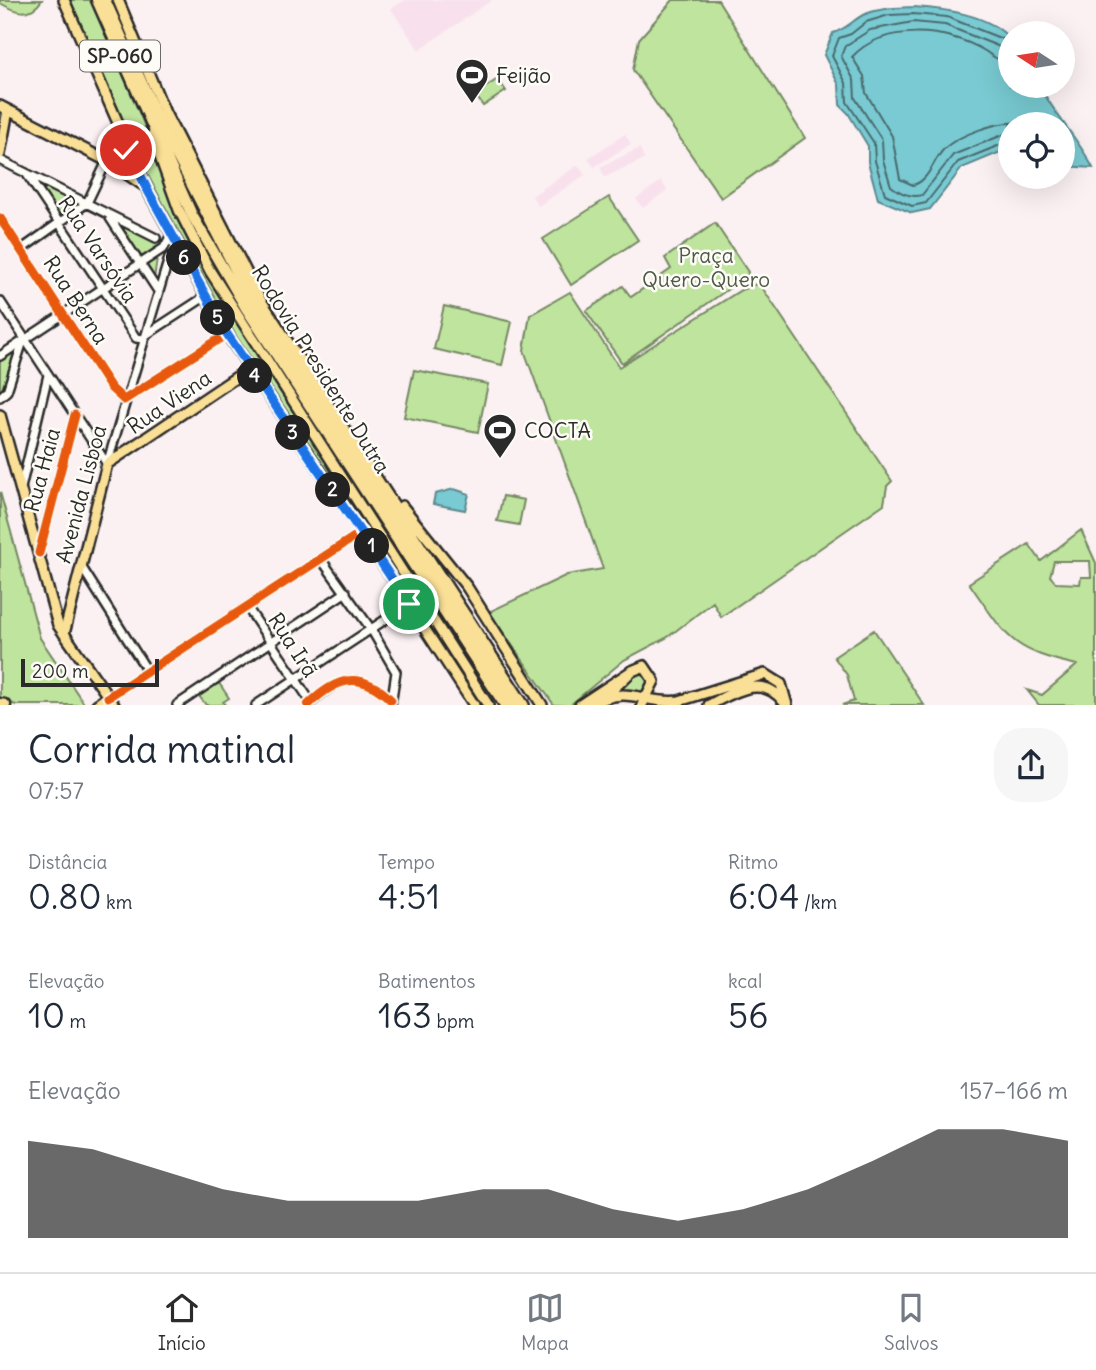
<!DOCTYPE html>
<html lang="pt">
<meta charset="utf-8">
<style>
:root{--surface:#fff;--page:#f6f6f7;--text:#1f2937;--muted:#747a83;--line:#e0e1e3;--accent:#2b2b2b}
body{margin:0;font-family:Delius,sans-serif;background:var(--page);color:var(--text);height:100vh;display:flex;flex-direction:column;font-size:26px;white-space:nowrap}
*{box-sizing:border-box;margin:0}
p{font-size:23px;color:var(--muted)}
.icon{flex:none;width:38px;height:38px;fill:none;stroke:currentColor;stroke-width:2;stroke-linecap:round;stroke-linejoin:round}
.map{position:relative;height:705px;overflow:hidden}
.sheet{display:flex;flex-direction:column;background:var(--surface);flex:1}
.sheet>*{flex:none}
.needle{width:46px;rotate:282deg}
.controls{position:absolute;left:998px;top:21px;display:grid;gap:14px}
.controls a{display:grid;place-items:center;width:77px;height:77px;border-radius:50%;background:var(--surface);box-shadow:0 7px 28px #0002;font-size:35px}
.scale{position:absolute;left:21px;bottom:18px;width:138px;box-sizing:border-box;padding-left:7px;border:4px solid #2b2b2b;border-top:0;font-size:19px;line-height:24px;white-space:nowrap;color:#2b2b2b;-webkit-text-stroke:5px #fdfcf7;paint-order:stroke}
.pin{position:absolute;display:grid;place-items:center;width:60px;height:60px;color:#fff;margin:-30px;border:4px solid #fff;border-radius:50%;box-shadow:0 2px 7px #0007}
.km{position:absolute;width:35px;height:35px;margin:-18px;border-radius:50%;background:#222;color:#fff;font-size:19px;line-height:35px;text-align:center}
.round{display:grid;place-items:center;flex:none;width:74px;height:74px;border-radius:28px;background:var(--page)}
.headline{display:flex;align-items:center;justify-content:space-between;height:119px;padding:0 28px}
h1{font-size:38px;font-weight:600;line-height:52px}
.figures{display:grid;grid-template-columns:repeat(3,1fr);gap:10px;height:119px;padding:7px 28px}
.figures div{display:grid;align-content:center}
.figures b{font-size:35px;font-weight:600}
.figures small{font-size:19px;font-weight:400}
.figures p{font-size:19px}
.chart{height:196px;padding:14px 28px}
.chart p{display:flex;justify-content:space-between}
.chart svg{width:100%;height:126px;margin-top:7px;fill:var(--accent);opacity:.7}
.tab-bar{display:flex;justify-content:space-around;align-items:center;height:98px;border-top:2px solid var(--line);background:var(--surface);font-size:19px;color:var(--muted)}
.tab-bar a{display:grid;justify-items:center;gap:4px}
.tab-bar .active{color:var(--accent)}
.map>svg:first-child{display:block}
.built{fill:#f8e1ec}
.green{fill:#bfe49e;stroke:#758864;stroke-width:2;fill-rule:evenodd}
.water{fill:#79cad2;stroke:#5a8a8f;stroke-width:2}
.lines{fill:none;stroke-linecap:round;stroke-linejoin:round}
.shore{stroke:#4a6b6e;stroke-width:2}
.minor-casing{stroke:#2b2b2b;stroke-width:12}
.major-casing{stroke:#2b2b2b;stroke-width:14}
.highway-casing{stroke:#2b2b2b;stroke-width:15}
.minor{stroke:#fdfcf7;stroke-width:7}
.major{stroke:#fadf96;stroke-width:9}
.highway{stroke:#fadf96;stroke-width:10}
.cycleway-casing{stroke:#fdfcf7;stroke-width:13}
.cycleway{stroke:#e8590c;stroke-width:9}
.route-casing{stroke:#fff;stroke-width:14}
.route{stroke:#1a73e8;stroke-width:9}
.labels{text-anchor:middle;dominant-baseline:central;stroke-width:5;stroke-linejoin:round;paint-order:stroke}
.shield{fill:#fdfcf7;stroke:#6a6a68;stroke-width:2}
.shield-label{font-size:19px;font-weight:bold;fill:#2b2b2b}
.poi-label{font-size:21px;fill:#2b2b2b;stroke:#fdfcf7;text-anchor:start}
.street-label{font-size:21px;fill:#2b2b2b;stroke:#fdfcf7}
.park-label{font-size:21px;fill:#505948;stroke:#fdfcf7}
</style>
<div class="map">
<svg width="1096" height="705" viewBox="0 0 1096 705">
<rect width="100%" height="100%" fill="#fbf0f2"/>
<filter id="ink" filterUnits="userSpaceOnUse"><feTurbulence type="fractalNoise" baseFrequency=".0143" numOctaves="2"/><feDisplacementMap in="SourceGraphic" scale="14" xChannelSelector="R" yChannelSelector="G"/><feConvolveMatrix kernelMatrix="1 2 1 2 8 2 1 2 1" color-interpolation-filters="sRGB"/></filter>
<g filter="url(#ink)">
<path class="built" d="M405,0H492L419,50L391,9Z
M625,134L631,144L594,167L588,158Z
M640,148L644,159L605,177L600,167Z
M578,165L585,175L538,206L532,196Z
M661,181L667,190L643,208L636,199Z"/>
<path class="green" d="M0,0H42C30,18 16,12 0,3Z
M70,0H92L204,268L221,299L483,705L242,347L141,163Z
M673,0H718L805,138L721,198L633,70L639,39Z
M498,79L506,91L483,106L475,94Z
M34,178L84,202L62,221Z
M609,197L638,240L571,285L543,239Z
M117,222L156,240L159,245L154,279Z
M715,223L748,272L747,276L622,363L586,311L623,286L631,297L671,269L665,258Z
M759,283L892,481L887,486L884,504L721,617L713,602L668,637L624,660L570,705H554L489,612L567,575L603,569L524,350L530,315L570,292L619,367L741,290Z
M444,306L512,322L502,365L434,349Z
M14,348C17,361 11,384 0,392V358Z
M414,370L488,384L478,432L404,417Z
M0,492L40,638L85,705H16L0,699Z
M503,496L524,500L519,525L497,521Z
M1081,530L1096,563V705H1039L1027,690L1042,695L1077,665C1009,650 1007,637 969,583L1029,544L1041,561ZM1054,561H1090L1091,577H1081L1080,584L1056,583L1050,576Z
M874,630L924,705H842L854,701L847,675L834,657Z
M638,673H644L649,682L645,691L614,693Z
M219,683L229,698L223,702L225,705H206L199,696Z"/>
<path class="water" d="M914,7C944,9 989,14 1010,39V86H1040C1055,116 1078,138 1093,168L1062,166V124H1010V148L962,168L930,209L912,213L878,199L868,162V146L848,113L840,105L839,85L824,55L833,33C846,29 852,21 863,15C878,8 897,8 914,7Z
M454,489L469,494L465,510L433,504L435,494Z"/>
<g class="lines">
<path class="shore" d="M1010,42L947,17L913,14L889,15L866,22L851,34L839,38L832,56L846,83L847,102L874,143L875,161L885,194L912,206L926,203L958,162L1010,141
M1010,51L945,25L913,22L870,30L845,46L841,56L854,80L855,98L882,140L883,160L891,186C900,193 911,198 922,195L953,155L1010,132
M1010,62C998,61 994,57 985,51C948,28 883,23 852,57L864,76L866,93L892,136L900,179L913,185C929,181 933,160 944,149C957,136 1003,118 1020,124"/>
<defs>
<path id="minor" d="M0,160L156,238
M26,173L136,338L144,339
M0,218L111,388L124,400L227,334
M110,218L158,291
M22,249L87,203L107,161
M0,301L107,464
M146,335L206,296
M0,356L164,248L171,235
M0,397L7,391L23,341
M107,464L169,258L183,255
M21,488L48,375
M39,553L75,415
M321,559L371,629L396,672L391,705
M81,566L148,672
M247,607L311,702
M108,697L362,532
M177,705L346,592
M256,705L409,604
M309,705C339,676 360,671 391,700"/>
<path id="major" d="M64,0L147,189L227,334L362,532L474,705
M118,0L165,113L260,299L524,705
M0,106L109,162L143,185
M152,135L179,210L210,271L488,705
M0,154L8,110
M109,162L122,160L126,144
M0,415L58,625L114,705
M402,506L467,587L542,705
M64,634L107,464L250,368
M607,695L632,671L644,666L654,681L642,705
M580,705L630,672
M590,705C630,683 642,705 679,701L765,674L781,684L787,705
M709,705C736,691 763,674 784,702"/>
<path id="highway" d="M97,0L192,215L246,308L505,705
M105,0L156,115L252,302L515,705
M0,704L5,705
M97,705L108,697"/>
</defs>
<use href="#minor" class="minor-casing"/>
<use href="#major" class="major-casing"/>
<use href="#highway" class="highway-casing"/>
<use href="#minor" class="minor"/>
<use href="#major" class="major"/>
<use href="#highway" class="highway"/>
<defs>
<path id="cycleway" d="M0,218L111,388L124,400L227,334
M39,553L75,415
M108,697L362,532
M308,705C338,676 361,671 391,700"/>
</defs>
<use href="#cycleway" class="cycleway-casing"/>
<use href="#cycleway" class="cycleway"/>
</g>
</g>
<g class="lines" filter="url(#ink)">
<defs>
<path id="route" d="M126,150L125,142L147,189L227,334L409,604"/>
</defs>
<use href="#route" class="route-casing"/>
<use href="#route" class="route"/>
</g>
<defs>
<symbol id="stadium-pin" viewBox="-11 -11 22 30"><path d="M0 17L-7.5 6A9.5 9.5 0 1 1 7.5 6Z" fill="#2b2b2b" stroke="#fdfcf7"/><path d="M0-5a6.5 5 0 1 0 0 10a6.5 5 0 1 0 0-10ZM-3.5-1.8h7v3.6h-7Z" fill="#fff"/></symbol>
</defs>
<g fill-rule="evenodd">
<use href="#stadium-pin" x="453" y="56" width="38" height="52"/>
<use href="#stadium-pin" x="481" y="411" width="38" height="52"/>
</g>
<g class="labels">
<rect class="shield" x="80" y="40.5" width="80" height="31" rx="5"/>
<g class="shield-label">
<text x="120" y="56">SP-060</text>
</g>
<g class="poi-label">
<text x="496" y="75">Feijão</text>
<text x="524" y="430">COCTA</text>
</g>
<g class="street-label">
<text transform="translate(98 249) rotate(56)">Rua Varsóvia</text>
<text transform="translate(76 300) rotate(57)">Rua Berna</text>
<text transform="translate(321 369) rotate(58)">Rodovia Presidente Dutra</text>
<text transform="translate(169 402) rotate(-34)">Rua Viena</text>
<text transform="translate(42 470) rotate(-75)">Rua Haia</text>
<text transform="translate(81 494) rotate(-75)">Avenida Lisboa</text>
<text transform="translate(293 645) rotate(57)">Rua Irã</text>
</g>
<g class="park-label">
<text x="706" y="255">Praça<tspan x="706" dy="24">Quero-Quero</tspan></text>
</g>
</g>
</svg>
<div class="controls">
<a><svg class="needle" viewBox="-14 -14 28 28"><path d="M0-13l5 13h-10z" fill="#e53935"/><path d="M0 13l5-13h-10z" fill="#747a83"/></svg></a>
<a><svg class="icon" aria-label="locate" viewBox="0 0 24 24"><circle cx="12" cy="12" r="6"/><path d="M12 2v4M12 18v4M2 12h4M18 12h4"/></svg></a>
</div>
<div class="scale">200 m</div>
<div class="pin" style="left:409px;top:604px;background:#1e9e55"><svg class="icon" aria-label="arrive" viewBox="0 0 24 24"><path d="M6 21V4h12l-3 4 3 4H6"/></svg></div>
<div class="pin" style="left:126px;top:150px;background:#d93025"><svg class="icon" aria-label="check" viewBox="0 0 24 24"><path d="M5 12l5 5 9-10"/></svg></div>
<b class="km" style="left:372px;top:546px">1</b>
<b class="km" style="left:333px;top:490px">2</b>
<b class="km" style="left:293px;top:433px">3</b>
<b class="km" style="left:255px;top:376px">4</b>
<b class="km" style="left:218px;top:318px">5</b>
<b class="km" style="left:184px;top:258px">6</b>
</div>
<section class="sheet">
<div class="headline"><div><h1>Corrida matinal</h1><p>07:57</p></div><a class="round"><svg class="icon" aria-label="share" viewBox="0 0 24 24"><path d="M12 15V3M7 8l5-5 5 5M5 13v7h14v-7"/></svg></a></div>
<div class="figures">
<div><p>Distância</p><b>0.80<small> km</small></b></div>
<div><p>Tempo</p><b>4:51</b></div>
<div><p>Ritmo</p><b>6:04<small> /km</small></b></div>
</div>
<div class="figures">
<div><p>Elevação</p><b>10<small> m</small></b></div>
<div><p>Batimentos</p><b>163<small> bpm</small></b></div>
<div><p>kcal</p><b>56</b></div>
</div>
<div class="chart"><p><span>Elevação</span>157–166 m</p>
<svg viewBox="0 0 160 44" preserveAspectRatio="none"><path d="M0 44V10L10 13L20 20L30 27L40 31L50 31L60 31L70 27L80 27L90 34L100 38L110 34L120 27L130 17L140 6L150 6L160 10V44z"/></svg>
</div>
</section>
<nav class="tab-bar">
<a class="active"><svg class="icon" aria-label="home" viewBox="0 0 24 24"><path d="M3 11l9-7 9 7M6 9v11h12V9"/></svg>Início</a>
<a><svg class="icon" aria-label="map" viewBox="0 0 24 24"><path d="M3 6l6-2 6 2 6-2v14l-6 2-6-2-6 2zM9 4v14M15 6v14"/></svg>Mapa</a>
<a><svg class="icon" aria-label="saved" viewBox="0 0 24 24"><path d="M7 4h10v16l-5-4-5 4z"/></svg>Salvos</a>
</nav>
